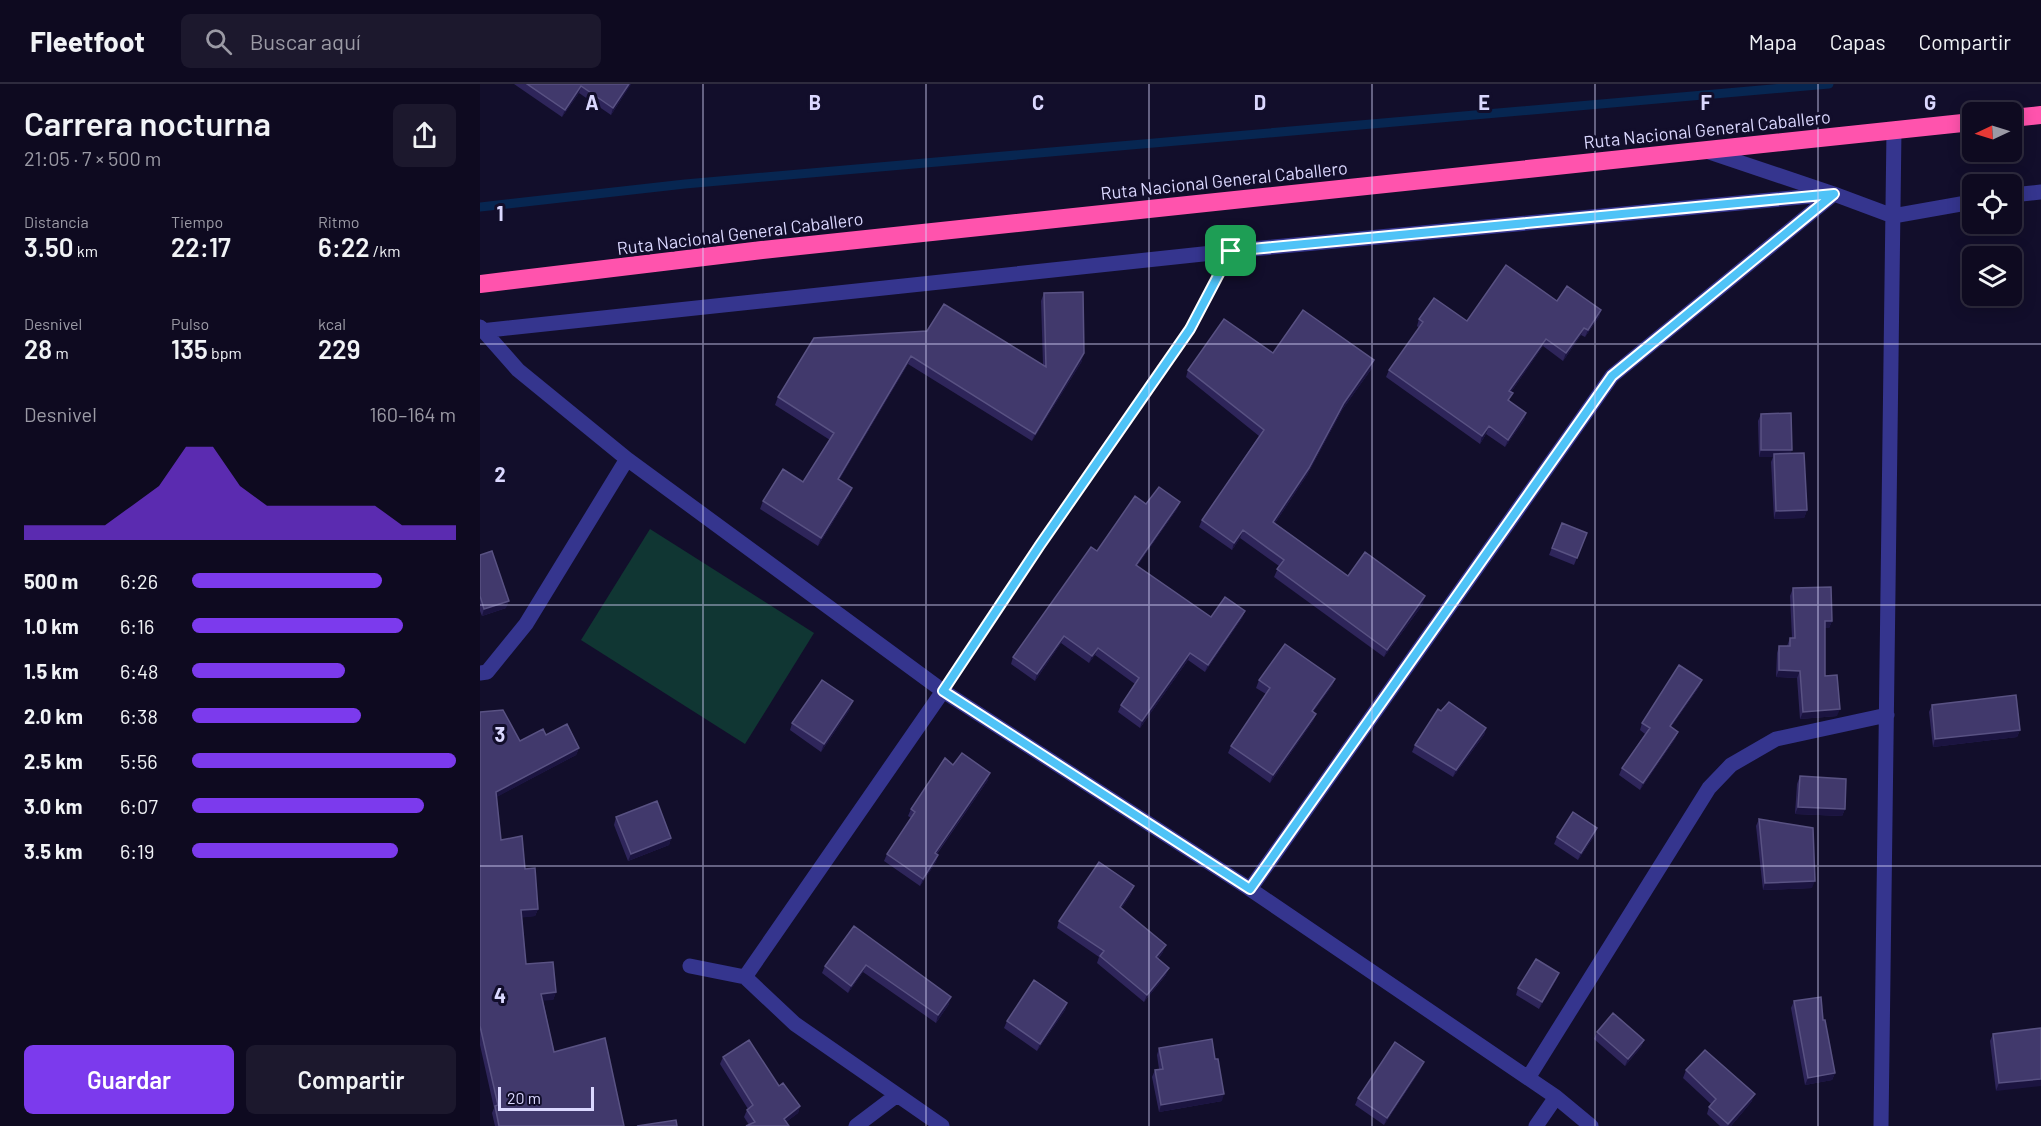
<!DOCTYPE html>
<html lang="es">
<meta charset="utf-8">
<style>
:root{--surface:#0e0a20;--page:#1c182d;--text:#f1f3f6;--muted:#9b9aa5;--line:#2e2b3e;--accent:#7c3aed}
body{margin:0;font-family:Barlow,sans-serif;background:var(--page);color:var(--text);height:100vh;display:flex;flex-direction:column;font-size:22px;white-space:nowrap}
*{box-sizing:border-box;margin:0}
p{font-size:20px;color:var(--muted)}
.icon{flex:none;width:33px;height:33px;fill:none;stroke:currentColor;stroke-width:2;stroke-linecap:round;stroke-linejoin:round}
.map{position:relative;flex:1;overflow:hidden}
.sheet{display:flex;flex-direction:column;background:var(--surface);width:480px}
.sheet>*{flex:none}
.needle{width:39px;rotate:266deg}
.buttons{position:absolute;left:1482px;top:18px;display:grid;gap:12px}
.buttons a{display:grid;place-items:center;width:60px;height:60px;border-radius:9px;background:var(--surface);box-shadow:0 3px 15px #0003,0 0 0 2px var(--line);font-size:30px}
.scale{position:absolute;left:18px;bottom:15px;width:96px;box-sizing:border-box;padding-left:6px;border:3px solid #dbd8ff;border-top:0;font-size:16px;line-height:21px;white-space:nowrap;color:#dbd8ff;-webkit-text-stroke:4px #120e2b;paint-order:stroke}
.pin{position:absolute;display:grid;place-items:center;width:51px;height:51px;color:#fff;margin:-26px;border-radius:12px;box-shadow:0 3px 9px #0006}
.round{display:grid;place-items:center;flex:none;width:63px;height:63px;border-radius:9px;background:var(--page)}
.headline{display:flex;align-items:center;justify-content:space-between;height:102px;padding:0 24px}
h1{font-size:33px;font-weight:600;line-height:45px}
.stats{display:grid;grid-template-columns:repeat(3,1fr);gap:9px;height:102px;padding:6px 24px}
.stats div{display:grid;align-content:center}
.stats b{font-size:26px;font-weight:600}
.stats small{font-size:16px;font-weight:400}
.stats p{font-size:16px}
.chart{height:168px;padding:12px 24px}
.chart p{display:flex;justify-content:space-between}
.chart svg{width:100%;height:108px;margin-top:6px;fill:var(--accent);opacity:.7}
.button{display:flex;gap:12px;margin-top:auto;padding:12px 24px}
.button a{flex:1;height:69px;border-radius:9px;background:var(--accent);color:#fff;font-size:24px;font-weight:600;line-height:69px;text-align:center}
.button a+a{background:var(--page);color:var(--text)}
ul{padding:0 24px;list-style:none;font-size:20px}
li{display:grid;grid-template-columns:96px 72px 1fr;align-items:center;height:45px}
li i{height:15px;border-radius:8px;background:var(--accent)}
header{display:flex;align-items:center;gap:36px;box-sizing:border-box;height:84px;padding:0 30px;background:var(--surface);border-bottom:2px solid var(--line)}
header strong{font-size:28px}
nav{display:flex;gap:33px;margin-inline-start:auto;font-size:21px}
.search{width:420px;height:54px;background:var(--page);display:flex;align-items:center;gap:15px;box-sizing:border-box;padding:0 21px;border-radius:9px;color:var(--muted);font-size:22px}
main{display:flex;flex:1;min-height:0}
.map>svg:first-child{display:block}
.green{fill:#103633}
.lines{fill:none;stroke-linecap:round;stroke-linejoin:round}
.stream{stroke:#072651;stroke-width:9}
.path{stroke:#24c7b6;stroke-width:4;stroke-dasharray:3 4.5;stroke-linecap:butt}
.minor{stroke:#35358e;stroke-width:15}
.highway{stroke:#ff53ad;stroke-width:18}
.wall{fill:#2e255a}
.shaded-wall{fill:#1b1440}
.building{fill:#41396c;stroke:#595283;stroke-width:1.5}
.route-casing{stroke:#fff;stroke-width:12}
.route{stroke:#4fc3f7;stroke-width:8}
.grid{fill:none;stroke:#dbd8ff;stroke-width:1.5;stroke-opacity:0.55}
.labels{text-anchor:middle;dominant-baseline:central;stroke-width:6;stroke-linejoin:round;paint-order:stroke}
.street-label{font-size:18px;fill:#dbd8ff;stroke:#120e2b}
.grid-label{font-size:20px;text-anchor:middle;font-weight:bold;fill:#dbd8ff;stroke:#120e2b;stroke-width:6;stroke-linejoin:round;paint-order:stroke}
</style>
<header>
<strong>Fleetfoot</strong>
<div class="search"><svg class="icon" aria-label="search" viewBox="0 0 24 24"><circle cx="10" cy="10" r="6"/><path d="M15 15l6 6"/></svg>Buscar aquí</div>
<nav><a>Mapa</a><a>Capas</a><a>Compartir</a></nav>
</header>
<main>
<section class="sheet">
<div class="headline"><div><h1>Carrera nocturna</h1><p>21:05 · 7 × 500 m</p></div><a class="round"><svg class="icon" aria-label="share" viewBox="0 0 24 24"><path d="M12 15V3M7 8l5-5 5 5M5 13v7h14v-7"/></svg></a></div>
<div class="stats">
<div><p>Distancia</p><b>3.50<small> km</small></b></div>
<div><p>Tiempo</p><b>22:17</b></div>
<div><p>Ritmo</p><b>6:22<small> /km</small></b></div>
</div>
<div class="stats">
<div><p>Desnivel</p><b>28<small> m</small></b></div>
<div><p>Pulso</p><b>135<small> bpm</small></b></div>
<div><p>kcal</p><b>229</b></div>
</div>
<div class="chart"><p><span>Desnivel</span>160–164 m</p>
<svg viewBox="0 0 160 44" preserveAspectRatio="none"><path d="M0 44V38L10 38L20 38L30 38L40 30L50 22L60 6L70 6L80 22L90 30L100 30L110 30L120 30L130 30L140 38L150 38L160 38V44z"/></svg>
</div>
<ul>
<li><b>500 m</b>6:26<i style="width:72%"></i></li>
<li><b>1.0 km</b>6:16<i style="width:80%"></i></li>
<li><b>1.5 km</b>6:48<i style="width:58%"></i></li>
<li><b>2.0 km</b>6:38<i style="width:64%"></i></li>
<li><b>2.5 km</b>5:56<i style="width:100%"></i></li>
<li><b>3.0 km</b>6:07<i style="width:88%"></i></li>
<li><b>3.5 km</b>6:19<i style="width:78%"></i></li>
</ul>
<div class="button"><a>Guardar</a><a>Compartir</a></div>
</section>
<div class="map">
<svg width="1561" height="1042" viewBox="0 0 1561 1042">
<rect width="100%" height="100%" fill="#120e2b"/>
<path class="green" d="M170,445L334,549L265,660L101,556Z"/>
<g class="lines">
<path class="stream" d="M0,123L205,100L1349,0"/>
<path class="path" d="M476,588L560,461L710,245L738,192"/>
<path class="minor" d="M1532,111L1561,108
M0,243L38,286L147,375L463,607L770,805L1076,1013L1111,1042
M0,247L751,167L1354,110L1413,132L1492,118
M0,589L7,588L46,540L147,375
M770,805L1132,292L1354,110L1226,67
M210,882L265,893L315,940L462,1042
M265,893L463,607
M1048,994L1229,704L1251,681L1296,655L1407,631
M376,1042L417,1011
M1056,1042L1076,1013
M1401,1042L1414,46"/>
<path class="highway" d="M1532,34L1561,31
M0,200L282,166L1492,38"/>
</g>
<path class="wall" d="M34,0H151L131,31L99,9L82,33Z
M564,209L602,277L552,357L428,280L359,396L369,412L338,462L280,425L283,417L323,398L350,356L295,321L298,313L334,254L563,281L561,217Z
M1077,217L1121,226L1119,233L1105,253L1101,251L1083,277L1063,262L1031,308L1029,317L1046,329L1044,336L1025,363L1006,350L1000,360L906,293L909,286L939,244L937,242L939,235L987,237Z
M793,269L894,276L892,284L862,326L827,391L795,439L868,492L943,520L904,573L794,493L799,482L760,454L752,466L719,443L722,436L779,352L706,293L708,286Z
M1281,330L1310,370L1327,426L1324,434L1294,435L1291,378L1293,373H1279L1278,337Z
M700,418L697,425L657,482L731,533L765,527L762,534L725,588L708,576L660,644L638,628L641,621L655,600L615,571L609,579L581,559L555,597L531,580L533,573L617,467L666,420Z
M1082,439L1107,449L1094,481L1069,471Z
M0,471L26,524L2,532L0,527Z
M1313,504L1352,537L1349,544H1345V592L1357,632L1320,635L1317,594L1296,593L1297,569L1299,562H1307L1310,554H1312L1310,512Z
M855,595L852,602L833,628L836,630L833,637L790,699L748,669L751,662L786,610L776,604L779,596Z
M1222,596L1219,603L1191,643L1198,648L1195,655L1160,706L1139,691L1142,684L1165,650L1160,646L1162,639Z
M1452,621L1540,646L1537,653L1453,663L1449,628Z
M370,625L341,668L310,646L312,639Z
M961,627L1006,644L1004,651L973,693L932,668L935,661Z
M0,628L40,657L66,651L99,664L96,671L16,713L21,756L45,785L58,825L55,832L42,833L46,880L76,908L73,916H63L74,968L144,1042H15L12,1029L14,1024L0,961Z
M473,681L508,696L457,770L456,778L440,802L404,777L407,770L431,734L428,732L431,725Z
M1320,692L1365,725L1362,732L1315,730L1317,700Z
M136,733L191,754L189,761L148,777L134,741Z
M1279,735L1332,804L1283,806L1276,742Z
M1115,751L1098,776L1074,760L1077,753Z
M651,810L641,825L683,868L678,875L686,891L664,918L617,879L619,873L577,844L579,837Z
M374,842L469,920L456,939L383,888L368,909L342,889L345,882Z
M1079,889L1076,896L1059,925L1036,911L1038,904Z
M1314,917L1343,936L1355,989L1352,996L1325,1001L1311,924Z
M587,919L585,926L557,967L524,944L527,937Z
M1561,944L1516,1007L1510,957L1513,950Z
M1117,948L1164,956L1161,963L1145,982L1114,955Z
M679,964L742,1017L679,1028L672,993L675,986L679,985L677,971Z
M243,973L299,1002L320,1022L318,1029L306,1038L269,1041L264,1033L267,1026L268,1025L240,980Z
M941,985L904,1041L875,1021L878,1014Z
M1206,986L1272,1017L1251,1042H1240L1227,1030L1229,1023L1231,1020L1203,994Z"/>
<path class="shaded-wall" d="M149,0H151L150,2L131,31L133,24Z
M101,2L99,9L82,33L85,26Z
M1121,226L1119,233L1105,253L1108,246Z
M1104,244L1101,251L1083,277L1086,269Z
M1066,255L1063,262L1027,314L1029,307Z
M604,269L602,277L552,357L555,350Z
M431,272L428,280L355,403L358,395Z
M894,276L892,284L862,326L827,391L791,445L793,438L864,319Z
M1046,329L1044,336L1025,363L1028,356Z
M1009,342L1006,350L1000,360L1002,352Z
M1281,366H1312L1309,373L1294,370L1293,373H1279Z
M372,404L369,412L338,462L341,454Z
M700,418L697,425L653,488L656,481Z
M1327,426L1324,434L1294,435L1296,427Z
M763,446L760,454L752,466L754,459Z
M945,512L943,520L904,573L907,566Z
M29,517L26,524L2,532L4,525Z
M765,527L762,534L725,588L728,581Z
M1345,537H1352L1349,544H1342Z
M584,552L581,559L555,597L557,590Z
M618,564L615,571L609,579L612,572Z
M710,569L708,576L660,644L662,637Z
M1299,586L1320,587L1317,594L1296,593Z
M855,595L852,602L829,634L832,627Z
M1222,596L1219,603L1187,649L1190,642Z
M373,617L370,625L341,668L344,660Z
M1360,625L1357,632L1320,635L1323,628Z
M836,630L833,637L790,699L793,691Z
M1006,644L1004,651L973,693L976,686Z
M1540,646L1537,653L1453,663L1455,655Z
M1198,648L1195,655L1160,706L1163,699Z
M99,664L96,671L13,715L16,708Z
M510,689L508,696L452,776L455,769Z
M1318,723L1365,725L1362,732L1315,730Z
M1117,744L1115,751L1098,776L1101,769Z
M191,754L189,761L148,777L151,770Z
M458,771L456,778L440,802L443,795Z
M1335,797L1332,804L1283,806L1285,799Z
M654,802L651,810L637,831L640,823Z
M58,825L55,832L39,834L41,826Z
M686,861L683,868L673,880L676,873Z
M386,881L383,888L368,909L371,902Z
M689,884L686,891L664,918L667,911Z
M1079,889L1076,896L1059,925L1062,918Z
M76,908L73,916L58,917L61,910Z
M471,913L469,920L456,939L458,931Z
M587,919L585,926L557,967L560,960Z
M1164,956L1161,963L1145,982L1148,975Z
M944,978L941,985L904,1041L907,1034Z
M1355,989L1352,996L1325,1001L1328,994Z
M1561,995V1002L1516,1007L1519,999Z
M744,1010L742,1017L679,1028L681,1021Z
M1275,1010L1272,1017L1251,1042H1248Z
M320,1022L318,1029L301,1042L304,1035Z"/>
<path class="building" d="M47,0H149L133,24L101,2L85,26Z
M1026,181L1077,217L1087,202L1121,226L1108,246L1104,244L1086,269L1066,255L1029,307L1033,309L1028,316L1046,329L1028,356L1009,342L1002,352L909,286L943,238L939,235L954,214L987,237Z
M603,208L604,269L555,350L431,272L358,395L372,404L341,454L283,417L303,385L323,398L354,349L298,313L334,254L447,247L464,220L566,283L564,209Z
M823,226L894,276L864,319L829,384L793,438L868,492L885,468L945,512L907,566L797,485L804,476L763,446L754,459L722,436L784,346L708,286L744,235L793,269Z
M1311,329L1312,366H1281V330Z
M1324,369L1327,426L1296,427L1294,370Z
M679,403L700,418L656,481L731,533L745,513L765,527L728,581L710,569L662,637L641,621L659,594L618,564L612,572L584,552L557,590L533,573L611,463L617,467L655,412L666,420Z
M1082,439L1107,449L1097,474L1072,464Z
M12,467L29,517L4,525L0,512V471Z
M1351,503L1352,537H1345V592L1357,591L1360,625L1323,628L1320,587L1299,586V562H1310V554H1315L1313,504Z
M805,560L855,595L832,627L836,630L793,691L751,662L790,604L779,596Z
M1199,581L1222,596L1190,642L1198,648L1163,699L1142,684L1170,644L1162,639Z
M342,596L373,617L344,660L312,639Z
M1536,611L1540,646L1455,655L1452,621Z
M969,618L1006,644L976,686L935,661L958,625L961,627Z
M23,626L40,657L63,645L66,651L87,640L99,664L16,708L21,756L42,752L45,785L55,784L58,825L41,826L46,880L73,878L76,908L61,910L74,968L125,954L144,1042H19L15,1022L18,1021L0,942V628Z
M482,669L510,689L455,769L458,771L443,795L407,770L435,728L431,725L465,674L473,681Z
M1320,692L1366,695L1365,725L1318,723Z
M177,717L191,754L151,770L136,733Z
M1093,728L1117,744L1101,769L1077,753Z
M1279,735L1333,744L1335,797L1285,799Z
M619,778L654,802L640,823L686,861L676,873L689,884L667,911L620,872L624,867L579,837Z
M374,842L471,913L458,931L386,881L371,902L345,882Z
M1056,875L1079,889L1062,918L1038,904Z
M554,896L587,919L560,960L527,937Z
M1341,913L1343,936H1345L1355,989L1328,994L1314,917Z
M1133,929L1164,956L1148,975L1117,948Z
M1561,944V995L1519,999L1513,950Z
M732,955L735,975H738L744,1010L681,1021L675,986L683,985L679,964Z
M269,956L299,1002L303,999L320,1022L304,1035L309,1042H266L275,1038L267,1026L273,1021L243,973Z
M915,958L944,978L907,1034L878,1014Z
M1225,966L1275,1010L1248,1040L1229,1023L1236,1015L1206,986Z
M196,1036L197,1042H157Z"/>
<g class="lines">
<defs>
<path id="route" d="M1354,110L1132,292L770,805L463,607L560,461L710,245L751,167Z"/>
</defs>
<use href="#route" class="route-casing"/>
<use href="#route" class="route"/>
</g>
<path class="grid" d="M223,0V1042M446,0V1042M669,0V1042M892,0V1042M1115,0V1042M1338,0V1042M0,260H1561M0,521H1561M0,782H1561"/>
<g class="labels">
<g class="street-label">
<text transform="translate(1227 45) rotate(-6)">Ruta Nacional General Caballero</text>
<text transform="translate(744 96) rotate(-6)">Ruta Nacional General Caballero</text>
<text transform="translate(260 149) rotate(-7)">Ruta Nacional General Caballero</text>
</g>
</g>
<g class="grid-label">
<text x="112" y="26">A</text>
<text x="335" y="26">B</text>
<text x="558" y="26">C</text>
<text x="780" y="26">D</text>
<text x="1004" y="26">E</text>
<text x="1226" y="26">F</text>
<text x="1450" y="26">G</text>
<text x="20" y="137">1</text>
<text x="20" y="398">2</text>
<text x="20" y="658">3</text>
<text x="20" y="919">4</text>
</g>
</svg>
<div class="buttons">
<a><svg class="needle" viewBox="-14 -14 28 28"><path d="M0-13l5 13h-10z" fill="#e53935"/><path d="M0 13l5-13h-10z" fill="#9b9aa5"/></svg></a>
<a><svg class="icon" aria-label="locate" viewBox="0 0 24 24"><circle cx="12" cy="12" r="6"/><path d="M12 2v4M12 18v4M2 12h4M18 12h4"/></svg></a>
<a><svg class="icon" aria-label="layers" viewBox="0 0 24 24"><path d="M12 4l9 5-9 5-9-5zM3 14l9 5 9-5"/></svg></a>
</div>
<div class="scale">20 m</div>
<div class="pin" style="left:751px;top:167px;background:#1e9e55"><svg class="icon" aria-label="arrive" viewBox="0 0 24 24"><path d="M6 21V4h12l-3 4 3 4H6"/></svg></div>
</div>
</main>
